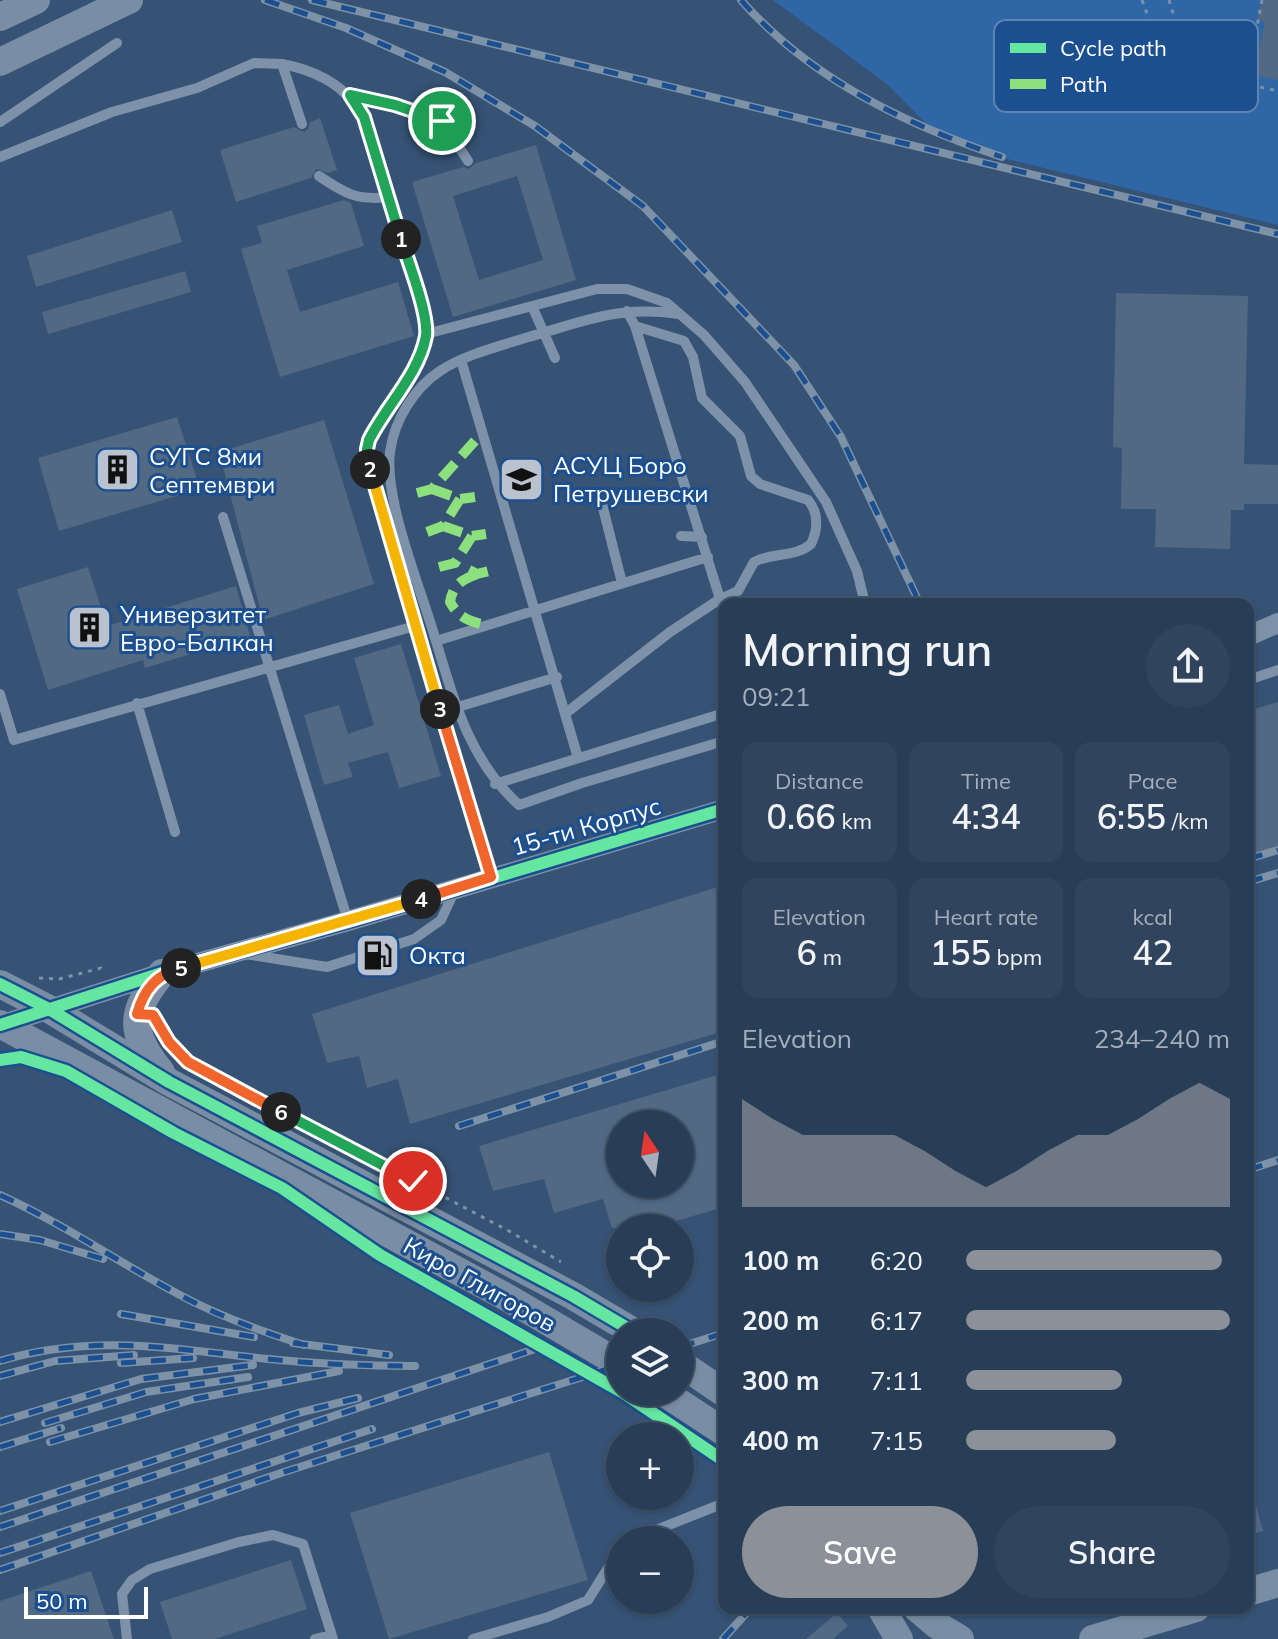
<!DOCTYPE html>
<meta charset="utf-8">
<style>
:root{--surface:#283e57;--page:#30455d;--text:#f1f3f6;--muted:#a5aeba;--line:#44576d;--accent:#8c9099}
body{margin:0;font-family:Mulish,sans-serif;background:var(--page);color:var(--text);height:100vh;display:flex;flex-direction:column;font-size:30px;white-space:nowrap}
*{box-sizing:border-box;margin:0}
p{font-size:26px;color:var(--muted)}
.icon{flex:none;width:44px;height:44px;fill:none;stroke:currentColor;stroke-width:2;stroke-linecap:round;stroke-linejoin:round}
.map{position:relative;flex:1;overflow:hidden}
.drawer{position:absolute;left:718px;top:598px;width:536px;height:1016px;display:flex;flex-direction:column;background:var(--surface);border-radius:16px;box-shadow:0 2px 6px #0004,0 0 0 2px var(--line)}
.drawer>*{flex:none}
.needle{width:52px;rotate:347deg}
.tools{position:absolute;left:606px;top:1110px;display:grid;gap:16px}
.tools a{display:grid;place-items:center;width:88px;height:88px;border-radius:50%;background:var(--surface);box-shadow:0 2px 6px #0004,0 0 0 2px var(--line);font-size:40px}
.scale{position:absolute;left:24px;bottom:20px;width:124px;box-sizing:border-box;padding-left:8px;border:4px solid #fff;border-top:0;font-size:22px;line-height:28px;white-space:nowrap;color:#fff;-webkit-text-stroke:6px #1b4f8f;paint-order:stroke}
.pin{position:absolute;display:grid;place-items:center;width:68px;height:68px;color:#fff;margin:-34px;border:4px solid #fff;border-radius:50%;box-shadow:0 2px 8px #0007}
.km{position:absolute;width:40px;height:40px;margin:-20px;border-radius:50%;background:#222;color:#fff;font-size:22px;line-height:40px;text-align:center}
.round{display:grid;place-items:center;flex:none;width:84px;height:84px;border-radius:42px;background:var(--page)}
.overview{display:flex;align-items:center;justify-content:space-between;height:136px;padding:0 24px}
h1{font-size:44px;font-weight:600;line-height:60px}
.stats{display:grid;grid-template-columns:repeat(3,1fr);gap:12px;height:136px;padding:8px 24px}
.stats div{display:grid;align-content:center;border-radius:16px;background:var(--page);text-align:center}
.stats b{font-size:34px;font-weight:600}
.stats small{font-size:22px;font-weight:400}
.stats p{font-size:22px}
.chart{height:224px;padding:16px 24px}
.chart p{display:flex;justify-content:space-between}
.chart svg{width:100%;height:144px;margin-top:8px;fill:var(--accent);opacity:.7}
.action{display:flex;gap:16px;margin-top:auto;padding:16px 24px}
.action a{flex:1;height:92px;border-radius:48px;background:var(--accent);color:#fff;font-size:32px;font-weight:600;line-height:92px;text-align:center}
.action a+a{background:var(--page);color:var(--text)}
ul{padding:0 24px;list-style:none;font-size:26px}
li{display:grid;grid-template-columns:128px 96px 1fr;align-items:center;height:60px}
li i{height:20px;border-radius:10px;background:var(--accent)}
.map>svg:first-child{display:block}
.green{fill:#2f66a5}
.building{fill:#526984;fill-rule:evenodd}
.lines{fill:none;stroke-linecap:round;stroke-linejoin:round}
.path{stroke:#7d92a8;stroke-width:3;stroke-dasharray:4 6;stroke-linecap:butt}
.lane{stroke:#7d92a8;stroke-width:10}
.street{stroke:#7d92a8;stroke-width:20}
.secondary{stroke:#798da4;stroke-width:28}
.rail-casing{stroke:#7e92a7;stroke-width:8}
.rail{stroke:#1b4f8f;stroke-width:5;stroke-dasharray:15;stroke-linecap:butt}
.quiet{stroke:#8de07e;stroke-width:10;stroke-dasharray:20 10;stroke-linecap:butt}
.cycleway-casing{stroke:#1b4f8f;stroke-width:17}
.cycleway{stroke:#66e7a1;stroke-width:12}
.split-1-casing{stroke:#fff;stroke-width:16}
.split-2-casing{stroke:#fff;stroke-width:16}
.split-3-casing{stroke:#fff;stroke-width:16}
.split-4-casing{stroke:#fff;stroke-width:16}
.split-5-casing{stroke:#fff;stroke-width:16}
.split-6-casing{stroke:#fff;stroke-width:16}
.split-7-casing{stroke:#fff;stroke-width:16}
.split-1{stroke:#22a559;stroke-width:10}
.split-2{stroke:#22a559;stroke-width:10}
.split-3{stroke:#f5b400;stroke-width:10}
.split-4{stroke:#f0652b;stroke-width:10}
.split-5{stroke:#f5b400;stroke-width:10}
.split-6{stroke:#f0652b;stroke-width:10}
.split-7{stroke:#22a559;stroke-width:10}
.labels{text-anchor:middle;dominant-baseline:central;stroke-width:6;stroke-linejoin:round;paint-order:stroke}
.poi-label{font-size:24px;fill:#fff;stroke:#1b4f8f;text-anchor:start}
.street-label{font-size:24px;fill:#fff;stroke:#1b4f8f}
.key{fill:#1b4f8f;stroke:#5f84b1;stroke-width:2}
.key-label{font-size:22px;fill:#fff}
</style>
<div class="map">
<svg width="1278" height="1639" viewBox="0 0 1278 1639">
<rect width="100%" height="100%" fill="#365274"/>
<path class="green" d="M773,0H1278V225L1011,160L937,135L888,85Z"/>
<path class="building" d="M1262,0H1278V80L1253,75L1265,22L1257,20Z
M320,118L337,170L328,173L316,169L311,178L236,202L220,150L294,127L304,132L308,129L310,122Z
M536,145L576,280L453,317L412,182L463,167L469,169L476,163ZM517,176L543,260L479,280L453,196Z
M344,200L351,203L364,246L287,270L300,312L398,282L414,336L280,377L241,249L262,243L257,226Z
M172,210L182,242L36,287L27,256Z
M185,271L191,292L48,334L42,312Z
M1116,293L1248,296L1244,464L1278,465V504H1244V510H1231L1230,549L1155,547L1156,509H1121L1122,448L1113,447Z
M177,417L200,489L59,531L38,458Z
M324,420L374,584L263,620L219,452Z
M88,567L107,626L236,586L250,636L145,668L143,660L48,690L17,589Z
M401,644L441,776L399,788L388,752L348,763L353,777L324,785L304,715L339,705L348,734L374,725L354,658Z
M1278,702V850L1248,859V711Z
M724,885V1031L410,1124L398,1079L367,1088L359,1056L327,1063L312,1014Z
M724,1073V1207L652,1228H612L603,1199L554,1213L544,1179L493,1191L479,1146ZM620,1124H680V1184H620Z
M549,1452L588,1580L389,1639L350,1513Z
M1252,1490L1263,1531L1248,1535V1491Z
M291,1560L307,1609L215,1639H172L160,1602Z
M91,1571L114,1639H0V1601Z
M837,1613L848,1626L833,1639H806Z"/>
<g class="lines">
<path class="path" d="M1142,0C1155,35 1160,53 1149,90
M1169,0L1190,70L1246,84
M1262,0L1246,84L1278,91
M39,978L59,979L101,968L103,973
M168,1041L188,1062L509,1231L561,1262
M654,1323L668,1332"/>
<path class="lane" d="M282,64C365,80 368,128 389,197
M350,95L395,105L442,121L468,161
M0,122L117,43
M0,157L112,112L197,88L254,63L282,64L302,124
M319,176C344,193 357,201 389,197L420,301L426,334L411,372L369,440L367,460L491,877
M532,306L555,358
M679,314C616,305 583,322 525,338C497,347 464,355 440,371C414,388 394,421 390,452C384,498 418,582 432,628C453,695 466,757 519,805L582,783L724,741
M635,326L684,341L693,357L702,398L740,436L751,476L760,484L808,500C819,513 818,530 811,544C795,558 772,552 754,562L738,591L720,599L724,611
M426,334L597,289H627L667,303L704,335L745,382L826,502L857,571L865,604
M461,360L578,758
M602,504L622,583
M223,517L348,921
M681,536L702,537
M436,641L708,557
M1248,680L1278,670
M0,694L14,740L415,626
M137,703L175,832
M458,707L557,677
M566,713L670,632L720,599L635,326L627,311
M495,784L724,713
M245,954L327,967L414,939L441,920L455,890
M631,1540L724,1503
M127,1639L122,1594L132,1580L150,1569L239,1542L273,1535L303,1544L333,1639
M315,1639L331,1635
M473,1639L548,1617L588,1600L620,1549"/>
<path class="street" d="M1248,636L1278,623
M0,1025L162,973L348,921L724,809"/>
<path class="secondary" d="M0,17L36,0
M0,62L129,0
M0,984L49,1009L169,1082L573,1296L634,1332
M0,1024L508,1298L620,1364
M161,1072C128,1031 130,1012 162,973
M680,1363L724,1393
M663,1392L724,1432
M1248,1592L1278,1583
M881,1608L899,1639
M917,1608L937,1625L960,1639
M1093,1639L1196,1608"/>
<defs>
<path id="rail" d="M265,0L346,28L445,72L535,126L643,206L794,365L841,437L920,604
M312,0L1278,234
M741,0C810,79 905,124 1002,157
M1248,859L1278,850
M1248,882L1278,873
M459,1126L724,1041
M1248,1170L1278,1160
M0,1195C62,1223 118,1262 178,1294C218,1316 260,1331 304,1345
M0,1234L40,1240L103,1259
M121,1314L254,1337
M293,1343L389,1355
M680,1347L724,1333
M0,1361C93,1333 174,1349 268,1359C317,1364 366,1366 415,1366
M121,1363L193,1358
M0,1376L55,1361L134,1355
M0,1422L141,1379L253,1365
M45,1423L146,1392L248,1377
M50,1442L194,1399L339,1371
M0,1447L61,1428
M0,1511L298,1413L358,1398
M0,1527L541,1347
M0,1553L372,1429
M0,1570L284,1472L620,1365
M723,1639L751,1608"/>
</defs>
<use href="#rail" class="rail-casing"/>
<use href="#rail" class="rail"/>
<path class="quiet" d="M432,489L460,499L475,497
M417,493L432,489L481,434
M443,526L472,536L486,534
M427,532L443,526L460,499
M439,567L455,563L472,536
M469,570L477,574L497,569
M477,574C461,580 453,585 450,602C459,618 469,621 485,625"/>
<defs>
<path id="cycleway" d="M0,984L49,1009L169,1082L573,1296L634,1332
M0,1025L162,973L348,921L724,809
M0,1060L21,1057L66,1071L174,1133L282,1188L380,1255L620,1391
M622,1392L724,1461"/>
</defs>
<use href="#cycleway" class="cycleway-casing"/>
<use href="#cycleway" class="cycleway"/>
</g>
<g class="lines">
<defs>
<path id="split-1" d="M401,239L364,117L350,95L395,105L442,121"/>
<path id="split-2" d="M370,469L367,449L369,440C386,406 419,374 426,336C429,315 408,261 401,239"/>
<path id="split-3" d="M370,469L440,709"/>
<path id="split-4" d="M421,899L491,877L440,709"/>
<path id="split-5" d="M181,968L421,899"/>
<path id="split-6" d="M181,968C157,974 144,989 137,1014L153,1015L169,1042L188,1062L281,1112"/>
<path id="split-7" d="M281,1112L413,1181"/>
</defs>
<use href="#split-1" class="split-1-casing"/>
<use href="#split-2" class="split-2-casing"/>
<use href="#split-3" class="split-3-casing"/>
<use href="#split-4" class="split-4-casing"/>
<use href="#split-5" class="split-5-casing"/>
<use href="#split-6" class="split-6-casing"/>
<use href="#split-7" class="split-7-casing"/>
<use href="#split-1" class="split-1"/>
<use href="#split-2" class="split-2"/>
<use href="#split-3" class="split-3"/>
<use href="#split-4" class="split-4"/>
<use href="#split-5" class="split-5"/>
<use href="#split-6" class="split-6"/>
<use href="#split-7" class="split-7"/>
</g>
<defs>
<symbol id="building-square" viewBox="-11 -11 22 22"><rect x="-9" y="-9" width="18" height="18" rx="4" fill="#b9c2ce" stroke="#1b4f8f"/><path d="M-4-6H4V6H1V3H-1V6H-4ZM-2.5-4.3h1.7v1.8h-1.7ZM.8-4.3h1.7v1.8H.8ZM-2.5-1h1.7V.8h-1.7ZM.8-1h1.7V.8H.8Z" fill="#111"/></symbol>
<symbol id="school-square" viewBox="-11 -11 22 22"><rect x="-9" y="-9" width="18" height="18" rx="4" fill="#b9c2ce" stroke="#1b4f8f"/><path d="M0-5L7-2L0 1L-7-2ZM-4 1L0 2.5L4 1V4Q0 6-4 4Z" fill="#111"/></symbol>
<symbol id="fuel-square" viewBox="-11 -11 22 22"><rect x="-9" y="-9" width="18" height="18" rx="4" fill="#b9c2ce" stroke="#1b4f8f"/><path d="M-5.5-6h7V0h2V4h1.3V-2.5L3-4.5l.8-.8L6-3V5H2.5V1h-1V6h-7ZM-4.2-4.7v3.2H.2V-4.7Z" fill="#111"/></symbol>
</defs>
<g fill-rule="evenodd">
<use href="#building-square" x="92" y="444" width="51" height="51"/>
<use href="#school-square" x="496" y="454" width="51" height="51"/>
<use href="#building-square" x="64" y="602" width="51" height="51"/>
<use href="#fuel-square" x="352" y="930" width="51" height="51"/>
</g>
<g class="labels">
<g class="poi-label">
<text x="149" y="456">СУГС 8ми<tspan x="149" dy="28">Септември</tspan></text>
<text x="553" y="465">АСУЦ Боро<tspan x="553" dy="28">Петрушевски</tspan></text>
<text x="120" y="614">Универзитет<tspan x="120" dy="28">Евро-Балкан</tspan></text>
<text x="409" y="955">Окта</text>
</g>
<g class="street-label">
<text transform="translate(586 826) rotate(-16)">15-ти Корпус</text>
<text transform="translate(480 1284) rotate(29)">Киро Глигоров</text>
</g>
</g>
<rect x="994" y="20" width="264" height="92" rx="12" class="key"/>
<rect x="1010" y="43" width="36" height="10" fill="#66e7a1"/>
<rect x="1010" y="79" width="36" height="10" fill="#8de07e"/>
<g class="key-label">
<text x="1060" y="56">Cycle path</text>
<text x="1060" y="92">Path</text>
</g>
</svg>
<div class="tools">
<a><svg class="needle" viewBox="-14 -14 28 28"><path d="M0-13l5 13h-10z" fill="#e53935"/><path d="M0 13l5-13h-10z" fill="#a5aeba"/></svg></a>
<a><svg class="icon" aria-label="locate" viewBox="0 0 24 24"><circle cx="12" cy="12" r="6"/><path d="M12 2v4M12 18v4M2 12h4M18 12h4"/></svg></a>
<a><svg class="icon" aria-label="layers" viewBox="0 0 24 24"><path d="M12 4l9 5-9 5-9-5zM3 14l9 5 9-5"/></svg></a>
<a>+</a>
<a>−</a>
</div>
<div class="scale">50 m</div>
<div class="pin" style="left:442px;top:121px;background:#1e9e55"><svg class="icon" aria-label="arrive" viewBox="0 0 24 24"><path d="M6 21V4h12l-3 4 3 4H6"/></svg></div>
<div class="pin" style="left:413px;top:1181px;background:#d93025"><svg class="icon" aria-label="check" viewBox="0 0 24 24"><path d="M5 12l5 5 9-10"/></svg></div>
<b class="km" style="left:401px;top:239px">1</b>
<b class="km" style="left:370px;top:469px">2</b>
<b class="km" style="left:440px;top:709px">3</b>
<b class="km" style="left:421px;top:899px">4</b>
<b class="km" style="left:181px;top:968px">5</b>
<b class="km" style="left:281px;top:1112px">6</b>
<section class="drawer">
<div class="overview"><div><h1>Morning run</h1><p>09:21</p></div><a class="round"><svg class="icon" aria-label="share" viewBox="0 0 24 24"><path d="M12 15V3M7 8l5-5 5 5M5 13v7h14v-7"/></svg></a></div>
<div class="stats">
<div><p>Distance</p><b>0.66<small> km</small></b></div>
<div><p>Time</p><b>4:34</b></div>
<div><p>Pace</p><b>6:55<small> /km</small></b></div>
</div>
<div class="stats">
<div><p>Elevation</p><b>6<small> m</small></b></div>
<div><p>Heart rate</p><b>155<small> bpm</small></b></div>
<div><p>kcal</p><b>42</b></div>
</div>
<div class="chart"><p><span>Elevation</span>234–240 m</p>
<svg viewBox="0 0 160 44" preserveAspectRatio="none"><path d="M0 44V11L10 17L20 22L30 22L40 22L50 22L60 27L70 33L80 38L90 33L100 27L110 22L120 22L130 17L140 11L150 6L160 11V44z"/></svg>
</div>
<ul>
<li><b>100 m</b>6:20<i style="width:97%"></i></li>
<li><b>200 m</b>6:17<i style="width:100%"></i></li>
<li><b>300 m</b>7:11<i style="width:59%"></i></li>
<li><b>400 m</b>7:15<i style="width:57%"></i></li>
</ul>
<div class="action"><a>Save</a><a>Share</a></div>
</section>
</div>
